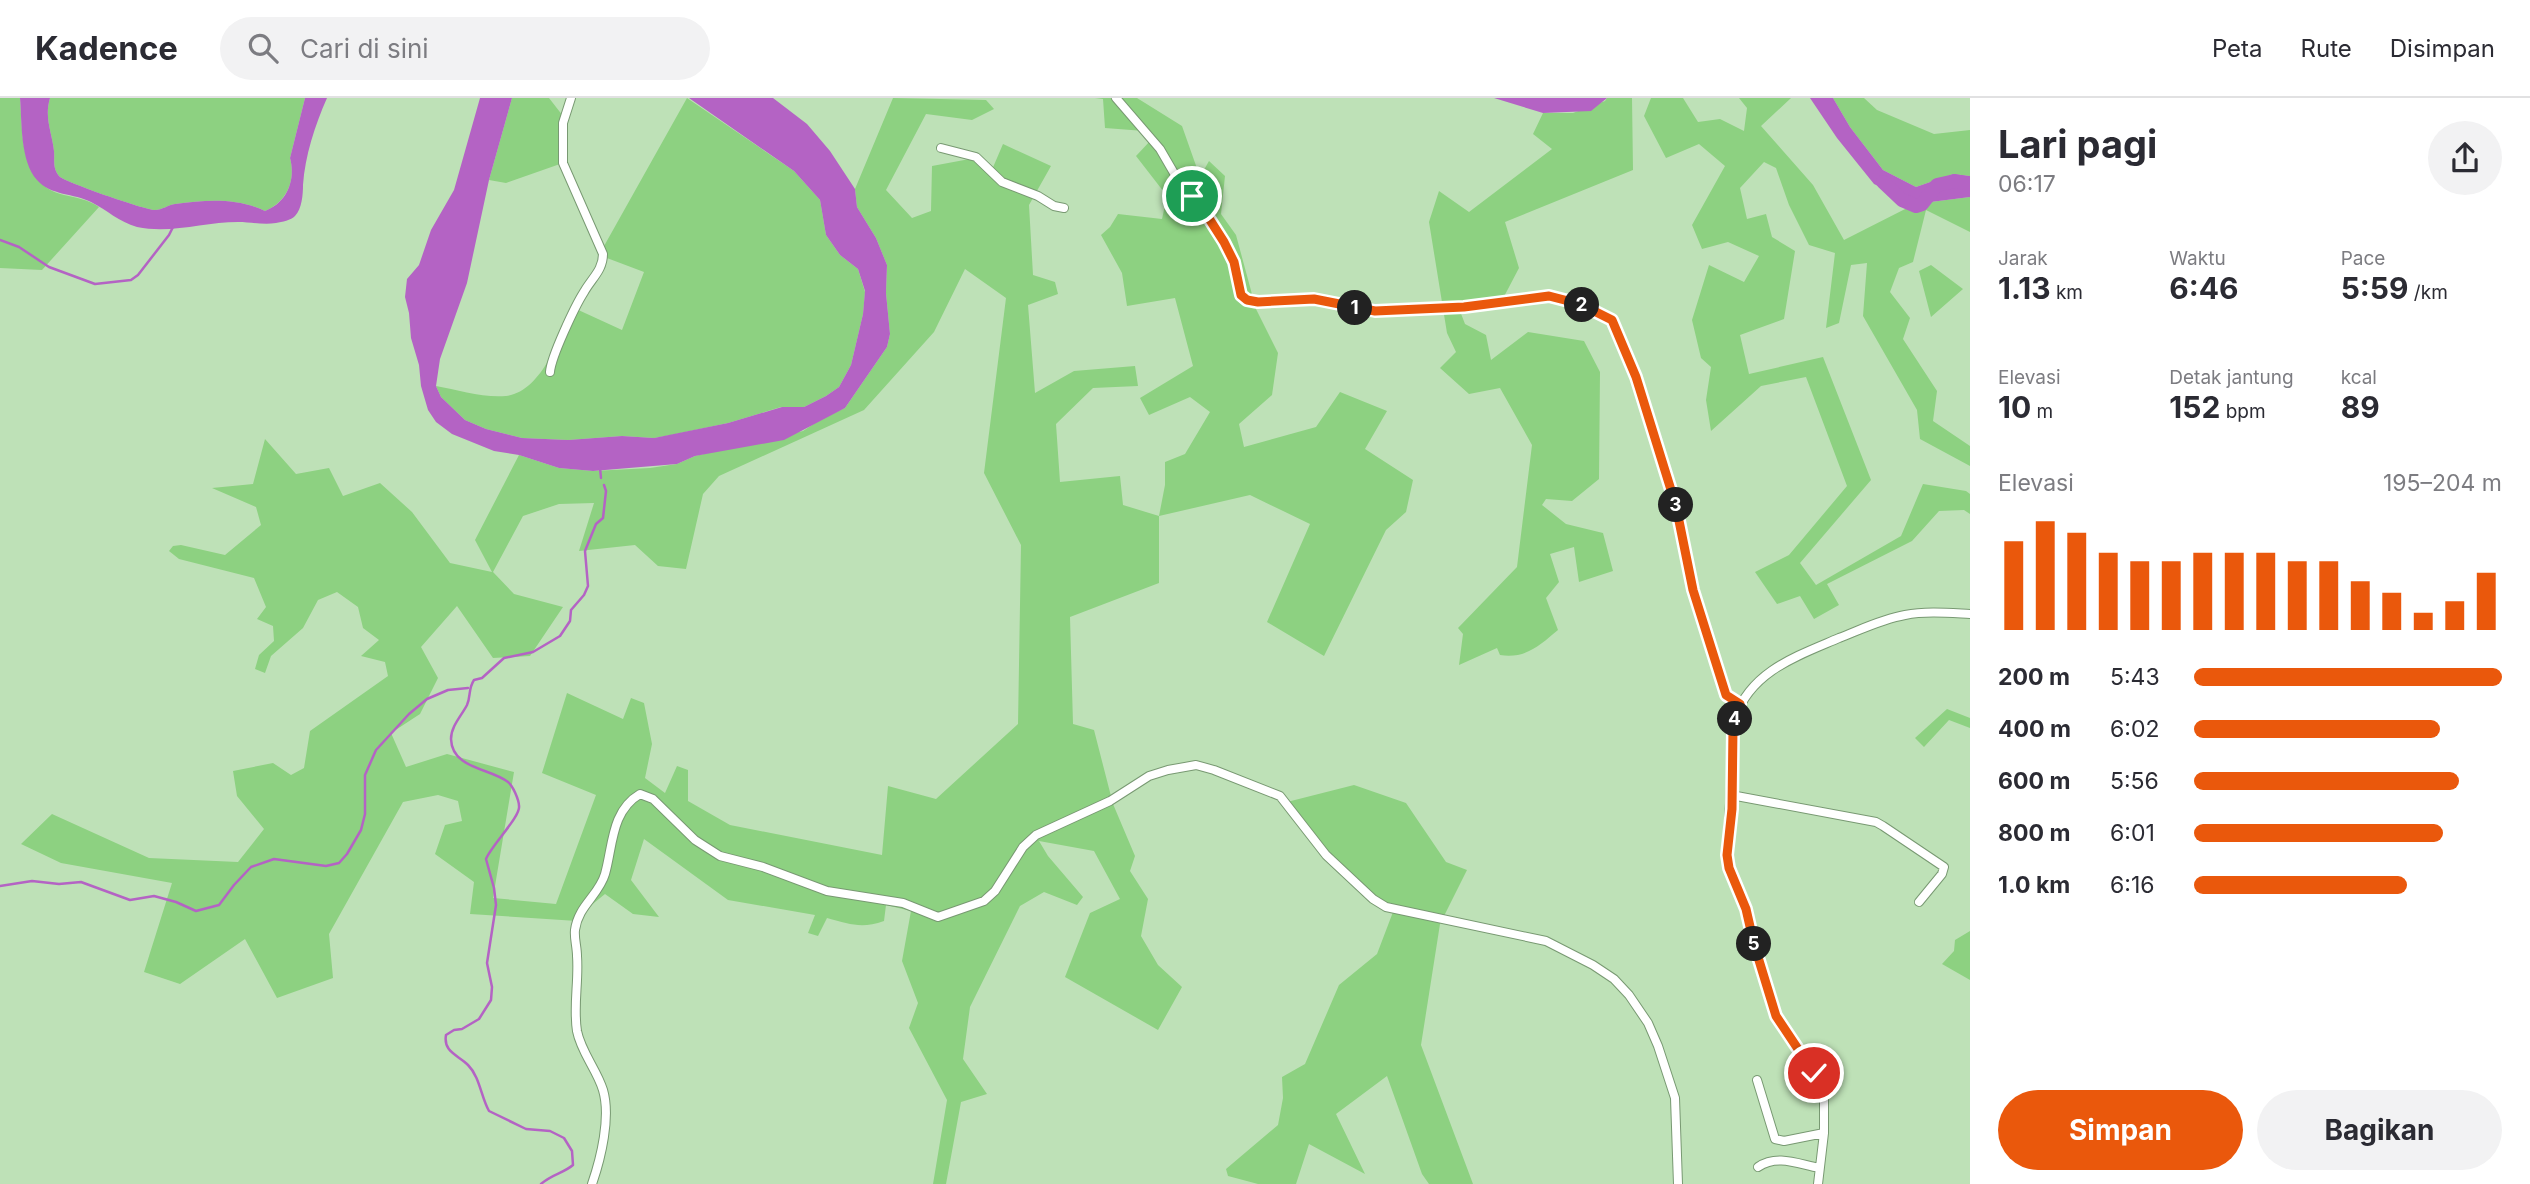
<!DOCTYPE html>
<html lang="id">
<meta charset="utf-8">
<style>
:root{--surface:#fff;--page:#f2f2f3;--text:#2b2b33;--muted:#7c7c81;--line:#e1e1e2;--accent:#ea580c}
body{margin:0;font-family:Inter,sans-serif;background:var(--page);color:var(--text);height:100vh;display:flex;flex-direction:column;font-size:26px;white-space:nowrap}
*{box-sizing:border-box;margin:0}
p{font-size:23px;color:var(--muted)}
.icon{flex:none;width:38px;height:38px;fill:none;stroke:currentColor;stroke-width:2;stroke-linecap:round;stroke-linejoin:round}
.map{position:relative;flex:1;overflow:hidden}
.side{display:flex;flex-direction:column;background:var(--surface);width:560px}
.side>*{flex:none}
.pin{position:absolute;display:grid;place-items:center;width:60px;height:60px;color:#fff;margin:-30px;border:4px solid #fff;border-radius:50%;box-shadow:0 2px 7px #0007}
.km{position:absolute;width:35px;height:35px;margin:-18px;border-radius:50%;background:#222;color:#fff;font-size:19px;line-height:35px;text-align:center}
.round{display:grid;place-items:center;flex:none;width:74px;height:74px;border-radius:37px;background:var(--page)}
.overview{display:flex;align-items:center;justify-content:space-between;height:119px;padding:0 28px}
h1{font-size:38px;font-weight:700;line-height:52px}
.figures{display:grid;grid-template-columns:repeat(3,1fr);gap:10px;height:119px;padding:7px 28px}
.figures div{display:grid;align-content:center}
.figures b{font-size:30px;font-weight:700}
.figures small{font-size:19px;font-weight:400}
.figures p{font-size:19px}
.chart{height:196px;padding:14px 28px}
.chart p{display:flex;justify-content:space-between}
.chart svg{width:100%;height:126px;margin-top:7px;stroke:var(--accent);stroke-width:6}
.button{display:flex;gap:14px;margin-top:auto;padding:14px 28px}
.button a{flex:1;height:80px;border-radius:42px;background:var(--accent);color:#fff;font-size:28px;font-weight:700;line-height:80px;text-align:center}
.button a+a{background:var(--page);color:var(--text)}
ul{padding:0 28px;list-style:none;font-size:23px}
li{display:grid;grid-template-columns:112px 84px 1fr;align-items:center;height:52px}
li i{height:18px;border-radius:9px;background:var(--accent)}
header{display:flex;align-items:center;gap:42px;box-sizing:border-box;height:98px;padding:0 35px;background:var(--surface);border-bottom:2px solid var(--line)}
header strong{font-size:33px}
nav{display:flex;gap:38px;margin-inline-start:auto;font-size:24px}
.search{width:490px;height:63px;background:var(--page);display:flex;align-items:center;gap:18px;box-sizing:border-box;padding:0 24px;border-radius:38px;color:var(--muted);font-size:26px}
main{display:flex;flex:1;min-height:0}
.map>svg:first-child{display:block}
.green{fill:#8dd181;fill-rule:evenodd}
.water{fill:#b463c4}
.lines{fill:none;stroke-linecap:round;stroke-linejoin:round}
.stream{stroke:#b463c4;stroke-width:2.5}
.river{stroke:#b463c4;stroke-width:14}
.minor-casing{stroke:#789972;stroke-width:10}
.minor{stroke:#fff;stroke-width:8}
.route-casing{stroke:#fff;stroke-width:14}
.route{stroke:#ea580c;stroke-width:9}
</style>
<header>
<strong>Kadence</strong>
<div class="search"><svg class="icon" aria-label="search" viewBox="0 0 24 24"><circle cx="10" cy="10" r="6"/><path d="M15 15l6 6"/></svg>Cari di sini</div>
<nav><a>Peta</a><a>Rute</a><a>Disimpan</a></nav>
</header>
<main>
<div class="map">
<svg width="1970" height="1086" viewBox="0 0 1970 1086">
<rect width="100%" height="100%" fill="#bee1b7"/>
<path class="green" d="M0,0H20C23,36 19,86 64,97C77,100 87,101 99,109L42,172L0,170Z
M50,0H305L290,60C296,82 287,104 265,113C236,99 205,102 175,106C168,107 162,112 155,112C145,112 62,83 59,78C52,69 55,62 54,53C52,34 44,20 50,0Z
M512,0H549L563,18L560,66L506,85L489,82Z
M687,0L794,73L820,102L826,137L840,157L858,171L865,194L863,216L851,267L839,289L826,298L804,309H781L728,325L671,337L654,340L622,338L568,342L522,340L486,331L465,322L441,299L436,288C458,292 483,300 506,298C542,294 560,238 574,210L622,232L644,174L599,157Z
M893,0L986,2L994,11L972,22L926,16L886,92L912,120L931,113L932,68L975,60L991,74L1003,46L1051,68L1029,107L1033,177L1055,184L1058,196L1028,207L1035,295L1074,273L1135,268L1138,288L1093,290L1056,326L1060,384L1120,378L1123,407L1159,418L1165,387V364L1185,356L1210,314L1190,299L1149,317L1140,300L1193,268L1175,200L1127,208L1122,175L1101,137L1110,129L1118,116L1162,121L1167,98L1136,58L1151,42L1144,33L1105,30L1103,1L1095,0H1137L1182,28L1200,79L1209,63L1225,78L1221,116L1236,137L1256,211L1278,255L1272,297L1239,326L1244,349L1316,329L1340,294L1387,313L1365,351L1413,382L1406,414L1386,432L1324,558L1267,524L1310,426L1250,397L1159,418V485L1070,519L1073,626L1094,632L1113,706L1135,758L1130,773L1148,801L1141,838L1158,867L1182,889L1158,932L1065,879L1090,815L1120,801L1094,753L1039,743L1048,758L1083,799L1077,807L1044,794L1020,808L970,909L963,961L987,996L961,1004L946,1086H933L947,1002L909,930L918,905L902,863L911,813L886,807L884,823C861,831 850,826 827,820L818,838L808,835L815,817L728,802L644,741L631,782L659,819L633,816L605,796L584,813L577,823L470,816L474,784L435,756L445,727L462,723L458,703L438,697L403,704L329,836L333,880L277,900L245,841L180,886L144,874L172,785L61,765L21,746L52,716L149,760L238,764L264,731L237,698L233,673L273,665L291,677L304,670L310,633L388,578L385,564L361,558L379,542L363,530L358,509L337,494L318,502L303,530L271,558L265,575L255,571L259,557L274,543L273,528L257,521L266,509L254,480L179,461L169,453L173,448L181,447L225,457L261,427L256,409L212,390L253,386L265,341L296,376L329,370L343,398L380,385L412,414L450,465L492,474L475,442L519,357L559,370L593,373L650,370L677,366L695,358L803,333L821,321L845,310L887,249L890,236L886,195L887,167L876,140L857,109L855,91ZM965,171L1006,200L984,375L1021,447L1018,626L936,701L888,688L882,757L730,727L688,703V672L677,668L665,695L645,680L652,646L644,605L631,600L623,621L567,595L542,675L596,697L556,806L493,800L514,674L447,656L406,669L391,635L420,616L438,580L421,549L457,508L493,560L530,558L563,509L514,496L493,474L523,418L559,406L594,405L579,453L635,447L658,468L686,471L703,396L719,378L864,312L934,234Z
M1607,0H1632L1633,72L1505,124L1519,170L1498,210L1460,213L1465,226L1486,237L1491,262L1528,234L1584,243L1600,274L1599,381L1572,403L1546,401L1542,407L1566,426L1603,435L1613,473L1579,484L1574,449L1550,456L1559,484L1546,500L1558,532C1540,547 1526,561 1500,557L1497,550L1459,567L1463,536L1458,530L1517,469L1532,347L1500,290L1469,296L1440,270L1456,254L1447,235L1429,124L1439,93L1469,114L1552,51L1533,36L1543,15H1573L1605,3Z
M1651,0H1683L1698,24L1720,21L1744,33L1747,10L1739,0H1791L1761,28L1813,87L1844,142L1915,106L1970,99V134L1926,112L1913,164L1899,170L1890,194L1910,220L1903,241L1937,293L1933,323L1970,348V368L1920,341L1917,312L1863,218L1867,165L1851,167L1839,225L1826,230L1835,155L1809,147L1789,107L1776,70L1764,64L1740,90L1747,121L1766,116L1772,139L1795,153L1784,221L1740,237L1749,276L1823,259L1871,382L1800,465L1816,487L1901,438L1923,386L1966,393L1970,396V416L1964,412L1939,413L1912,443L1827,486L1839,507L1814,521L1800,498L1777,506L1755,474L1789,457L1847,388L1806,279L1761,288L1711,333L1706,302L1711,269L1701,260L1692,222L1709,167L1744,184L1759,158L1728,144L1702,151L1692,127L1725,68L1699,46L1666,60L1644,18Z
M1833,0H1864L1877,12L1934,36L1970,32V78L1953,76L1916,89L1883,72L1850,29Z
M1931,167L1963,191L1931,219L1919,173Z
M1947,611L1970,620V630L1949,622L1924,649L1915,640Z
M1354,687L1406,705L1446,764L1467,772L1440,826L1421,947L1473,1086H1429L1422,1076L1387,978L1336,1016L1365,1076L1309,1046L1296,1086H1258L1228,1078L1226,1071L1278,1027L1283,1000L1282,979L1305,966L1339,887L1377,856L1393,814L1323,756L1287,704Z
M1970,833V882L1942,866L1954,853L1955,842Z"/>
<path class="water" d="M20,0H50C44,20 52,34 54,53C55,62 52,69 59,78C62,83 145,112 155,112C162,112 168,107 175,106C205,102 236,99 265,113C287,105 296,82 290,60L305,0H327C315,27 305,58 303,87C303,96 302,111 295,118C291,122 282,124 276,125C263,127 251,124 238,124C205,124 171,136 137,129C119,124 107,112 91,104C74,95 51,98 37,82C20,63 22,24 20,0Z
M480,0H512L489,82L467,185L440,261L436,288L441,299L465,322L486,331L522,340L568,342L622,338L654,340L728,325L782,309H804L826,298L839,289L851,267L863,216L865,193L858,171L840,157L826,137L820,102L794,73L689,0H773L807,26L830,53L855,91L857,109L876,140L887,167L886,195L890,236L887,249L845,310L784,342L695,358L677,366L593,373L559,370L519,357L494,353L452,336L436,324L428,312L421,288L419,267L411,240L409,215L405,199L407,181L419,167L431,132L454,92Z
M1494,0H1607L1591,13L1543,15Z
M1810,0H1833L1850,29L1883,72L1916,89L1953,76L1970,78V99L1915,106L1874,86L1837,40Z"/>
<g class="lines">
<path class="stream" d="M0,142L19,149L49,169L95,186L131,182L138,177L169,137L173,129
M600,370L601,380
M0,788L32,783L59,786L81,784L130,802L154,798L176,804L196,813L219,807L234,787L251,769L274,761L326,768L339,765L347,756L361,732L365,716V677L376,652L409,616L427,601L448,592L468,590
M541,1086C552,1076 564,1075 573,1067L572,1053L564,1040L550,1033L526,1031L489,1013C481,999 480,979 468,967C458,957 443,954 446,937L454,932L462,931L479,921L491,902L492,889L487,865L496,807L494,790L486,761C491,748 521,718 519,708C519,702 513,688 508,684C490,670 452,671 451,641C451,628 462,617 467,607C471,598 468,591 474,582L482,580L504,560L533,554L560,538L570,523L571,512L584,497L588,488L585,453L596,426L603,420L606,393L604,387"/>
<path class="river" d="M1883,84L1902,102L1916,108L1922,106L1937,87L1955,83L1970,86"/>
<defs>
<path id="minor" d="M1116,0L1160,51L1178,82L1212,124L1234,164L1239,191L1247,202L1258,204L1314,201L1375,213L1464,209L1549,198L1580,206L1612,222L1636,279L1676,408L1693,492L1726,597L1740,606
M941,50L976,59L1002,84L1038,98L1054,108L1064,110
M550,274C551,259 575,208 584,194C592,180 603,172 603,156L563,65V25L571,0
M1731,697L1876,724L1883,728L1944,769L1942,776L1919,804
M1757,982L1775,1041L1784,1043L1824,1035
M1758,1069C1777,1056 1798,1066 1819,1070
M592,1086C601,1060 611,1019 603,992C597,972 581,954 577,933C573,908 579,883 577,858C577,849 574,840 575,832C578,808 599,797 605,776C613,748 611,713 640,696L653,701L695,742L720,758L763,769L827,793L903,805L938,819L984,803L995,793L1023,749L1036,737L1110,703L1149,678L1168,672L1196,667L1214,672L1280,698L1326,757L1373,801L1386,809L1546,843L1593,867L1614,881L1629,897L1648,925L1658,948L1675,1000L1678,1086
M1818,1086L1824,1035V998L1810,968L1776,918L1754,846L1746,811L1732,778L1727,757L1735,620C1751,573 1797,558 1839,540C1860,532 1882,521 1905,517C1926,513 1949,515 1970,516"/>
</defs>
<use href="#minor" class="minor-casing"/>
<use href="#minor" class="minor"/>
</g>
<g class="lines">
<defs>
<path id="route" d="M1192,98L1203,111L1224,144L1234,164L1241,197L1247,202L1258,204L1314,201L1375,213L1464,209L1549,198L1580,206L1612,222L1636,279L1676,408L1693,492L1726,597L1740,606L1733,630L1732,711L1727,757L1729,770L1746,811L1754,846L1776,918L1814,975"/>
</defs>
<use href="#route" class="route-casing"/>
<use href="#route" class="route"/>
</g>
</svg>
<div class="pin" style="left:1192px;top:98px;background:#1e9e55"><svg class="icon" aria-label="arrive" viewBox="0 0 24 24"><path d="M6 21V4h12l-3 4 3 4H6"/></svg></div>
<div class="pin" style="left:1814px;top:975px;background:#d93025"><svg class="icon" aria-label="check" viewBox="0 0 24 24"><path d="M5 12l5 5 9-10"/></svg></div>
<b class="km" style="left:1355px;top:210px">1</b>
<b class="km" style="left:1582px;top:207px">2</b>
<b class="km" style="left:1676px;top:407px">3</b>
<b class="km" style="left:1735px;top:621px">4</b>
<b class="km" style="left:1754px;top:846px">5</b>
</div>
<section class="side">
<div class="overview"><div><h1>Lari pagi</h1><p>06:17</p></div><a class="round"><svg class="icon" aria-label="share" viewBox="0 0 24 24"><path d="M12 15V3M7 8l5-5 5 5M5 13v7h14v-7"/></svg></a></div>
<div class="figures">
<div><p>Jarak</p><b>1.13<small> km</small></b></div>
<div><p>Waktu</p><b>6:46</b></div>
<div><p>Pace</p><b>5:59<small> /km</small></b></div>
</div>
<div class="figures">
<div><p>Elevasi</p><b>10<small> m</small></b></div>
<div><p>Detak jantung</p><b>152<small> bpm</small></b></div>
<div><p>kcal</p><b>89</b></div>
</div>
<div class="chart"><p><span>Elevasi</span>195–204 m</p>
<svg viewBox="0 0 160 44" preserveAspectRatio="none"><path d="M5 44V13M15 44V6M25 44V10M35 44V17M45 44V20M55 44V20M65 44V17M75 44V17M85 44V17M95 44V20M105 44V20M115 44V27M125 44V31M135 44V38M145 44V34M155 44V24"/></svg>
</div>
<ul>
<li><b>200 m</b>5:43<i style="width:100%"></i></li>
<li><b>400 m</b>6:02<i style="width:80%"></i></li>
<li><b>600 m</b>5:56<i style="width:86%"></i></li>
<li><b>800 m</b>6:01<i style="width:81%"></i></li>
<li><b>1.0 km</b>6:16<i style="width:69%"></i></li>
</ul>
<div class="button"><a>Simpan</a><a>Bagikan</a></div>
</section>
</main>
